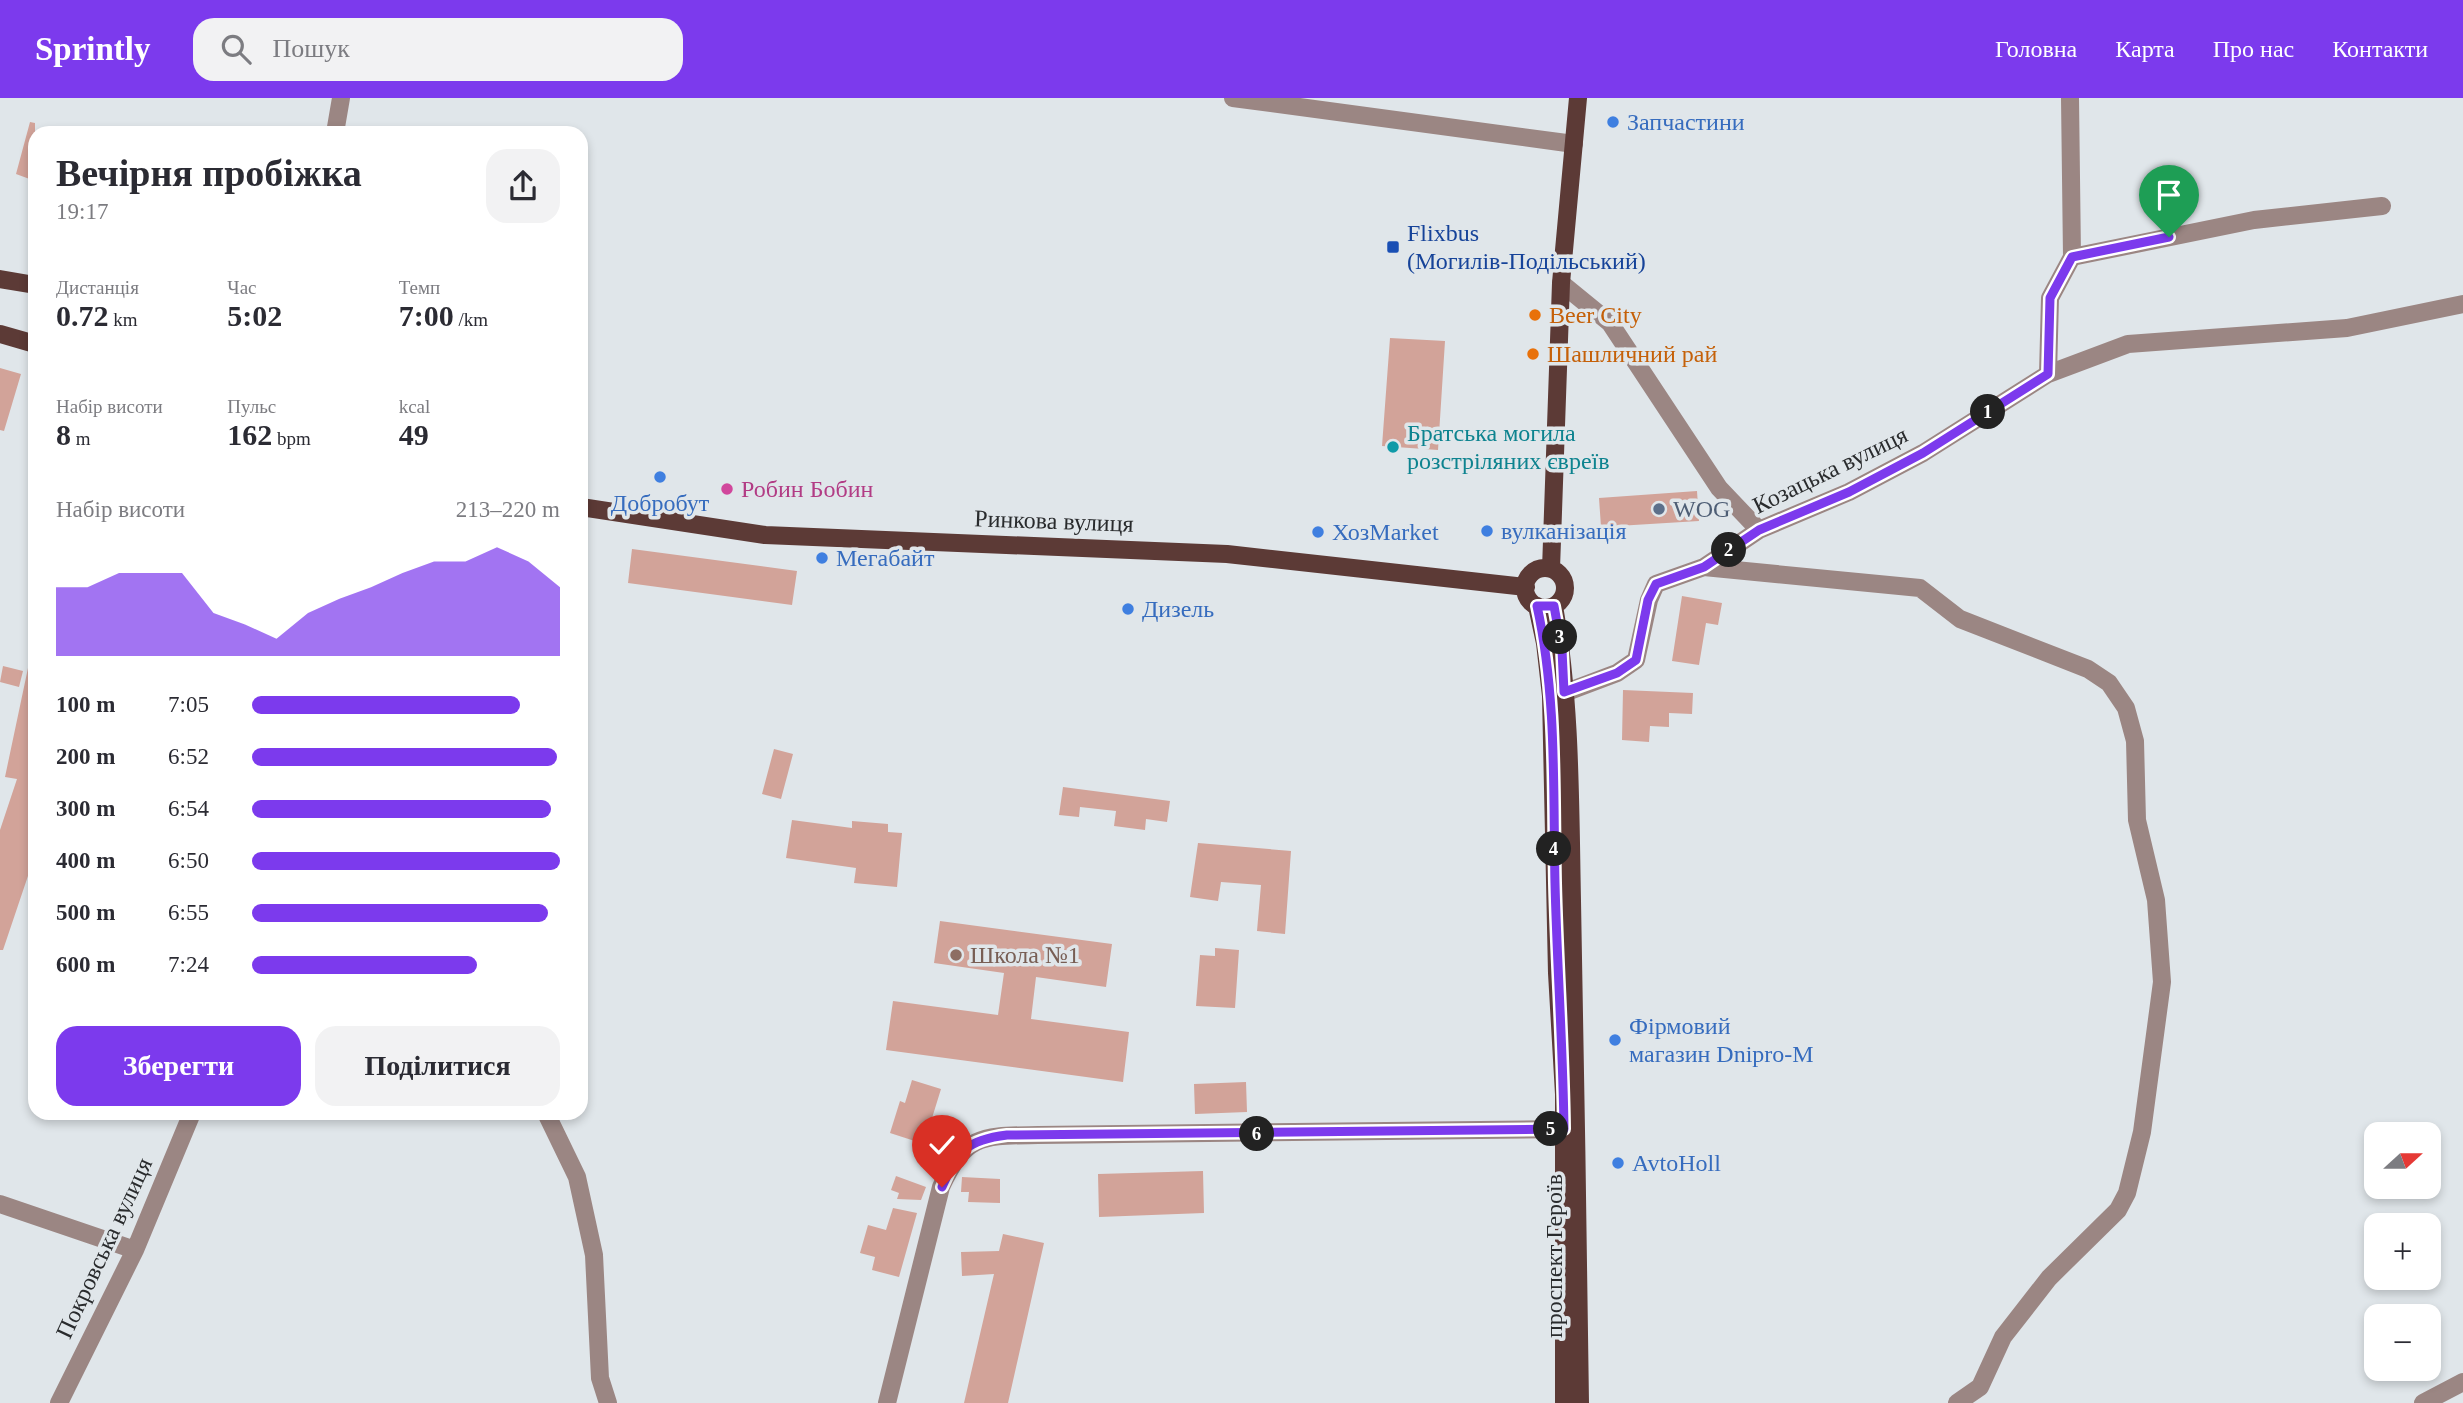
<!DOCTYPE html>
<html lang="uk">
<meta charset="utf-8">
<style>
:root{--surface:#fff;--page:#f2f2f3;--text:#2b2b33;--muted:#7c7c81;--accent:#7c3aed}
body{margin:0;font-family:Georgia,serif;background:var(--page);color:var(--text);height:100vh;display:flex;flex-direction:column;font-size:26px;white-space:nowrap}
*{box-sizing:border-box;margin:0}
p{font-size:23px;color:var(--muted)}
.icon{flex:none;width:38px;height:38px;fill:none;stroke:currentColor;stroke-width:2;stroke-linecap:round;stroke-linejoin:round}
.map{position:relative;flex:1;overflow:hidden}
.panel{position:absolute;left:28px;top:28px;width:560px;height:994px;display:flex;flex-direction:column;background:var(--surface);border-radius:21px;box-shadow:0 4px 10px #0003}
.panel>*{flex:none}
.needle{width:46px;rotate:69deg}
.controls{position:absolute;left:2364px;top:1024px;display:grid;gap:14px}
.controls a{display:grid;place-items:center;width:77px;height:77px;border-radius:14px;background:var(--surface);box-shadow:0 4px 10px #0003;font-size:35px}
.pin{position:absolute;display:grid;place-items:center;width:60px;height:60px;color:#fff;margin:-72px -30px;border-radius:50% 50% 50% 0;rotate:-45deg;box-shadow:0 0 7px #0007}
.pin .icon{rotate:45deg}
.km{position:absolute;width:35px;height:35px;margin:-18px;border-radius:50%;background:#222;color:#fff;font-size:19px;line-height:35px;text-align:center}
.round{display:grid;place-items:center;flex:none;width:74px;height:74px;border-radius:21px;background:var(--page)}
.head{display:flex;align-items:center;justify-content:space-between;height:119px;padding:0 28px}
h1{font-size:38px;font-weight:600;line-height:52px}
.stats{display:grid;grid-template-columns:repeat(3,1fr);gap:10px;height:119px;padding:7px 28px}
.stats div{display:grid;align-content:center}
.stats b{font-size:30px;font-weight:600}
.stats small{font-size:19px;font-weight:400}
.stats p{font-size:19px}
.chart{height:196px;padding:14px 28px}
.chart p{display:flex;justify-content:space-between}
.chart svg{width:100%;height:126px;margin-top:7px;fill:var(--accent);opacity:.7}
.cta{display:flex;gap:14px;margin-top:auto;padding:14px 28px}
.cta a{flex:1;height:80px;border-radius:21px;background:var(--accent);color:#fff;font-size:28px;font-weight:600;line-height:80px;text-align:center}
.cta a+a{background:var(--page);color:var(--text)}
ul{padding:0 28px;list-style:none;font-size:23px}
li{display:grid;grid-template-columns:112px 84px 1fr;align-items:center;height:52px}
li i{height:18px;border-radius:9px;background:var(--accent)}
header{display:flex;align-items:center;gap:42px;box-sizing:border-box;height:98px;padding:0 35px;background:var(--accent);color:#fff}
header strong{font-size:33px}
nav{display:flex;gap:38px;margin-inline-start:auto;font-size:24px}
.search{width:490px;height:63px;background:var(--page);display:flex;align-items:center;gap:18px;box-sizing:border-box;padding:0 24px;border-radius:21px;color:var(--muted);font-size:26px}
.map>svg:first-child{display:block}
.building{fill:#d2a399}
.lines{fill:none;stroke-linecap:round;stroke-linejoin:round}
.minor{stroke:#9b8683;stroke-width:18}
.major{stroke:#5c3a36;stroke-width:18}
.route-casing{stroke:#fff;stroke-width:14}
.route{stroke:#7c3aed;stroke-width:9}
.shop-dot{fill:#3f7fe0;stroke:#e0e6ea;stroke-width:2.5}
.transit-dot{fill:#1a4fb4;stroke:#e0e6ea;stroke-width:2.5}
.food-dot{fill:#e8710a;stroke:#e0e6ea;stroke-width:2.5}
.culture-dot{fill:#0f9aa8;stroke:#e0e6ea;stroke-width:2.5}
.hotel-dot{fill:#d1479c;stroke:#e0e6ea;stroke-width:2.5}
.service-dot{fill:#5c6f8a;stroke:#e0e6ea;stroke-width:2.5}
.education-dot{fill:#8d6e63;stroke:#e0e6ea;stroke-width:2.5}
.labels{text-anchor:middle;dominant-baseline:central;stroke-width:7;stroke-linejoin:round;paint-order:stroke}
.shop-label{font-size:24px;fill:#366cbe;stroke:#e0e6ea;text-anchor:start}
.transit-label{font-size:24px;fill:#164399;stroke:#e0e6ea;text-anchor:start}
.food-label{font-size:24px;fill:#c56008;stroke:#e0e6ea;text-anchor:start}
.culture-label{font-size:24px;fill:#0d838f;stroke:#e0e6ea;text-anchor:start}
.street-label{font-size:24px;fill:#292b2d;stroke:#e0e6ea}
.hotel-label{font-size:24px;fill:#b23c85;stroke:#e0e6ea;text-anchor:start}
.service-label{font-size:24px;fill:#4e5e75;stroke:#e0e6ea;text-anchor:start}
.education-label{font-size:24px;fill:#785e54;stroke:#e0e6ea;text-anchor:start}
</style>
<header>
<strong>Sprintly</strong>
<div class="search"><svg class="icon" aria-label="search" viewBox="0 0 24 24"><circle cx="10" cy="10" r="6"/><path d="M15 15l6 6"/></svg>Пошук</div>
<nav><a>Головна</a><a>Карта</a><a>Про нас</a><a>Контакти</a></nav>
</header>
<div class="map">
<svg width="2463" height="1305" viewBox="0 0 2463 1305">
<rect width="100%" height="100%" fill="#e0e6ea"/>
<path class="building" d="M30,24L35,25V83L16,76Z
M1390,240L1445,243L1438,352L1382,348Z
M0,270L21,276L4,333L0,332Z
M1697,393L1699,423L1601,429L1599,400Z
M632,451L797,473L792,507L628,485Z
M1682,498L1722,505L1718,527L1706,525L1699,567L1672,563Z
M3,568L23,573L19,589L0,584Z
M28,570L35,571V771L31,769L3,852H0V732L17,681L5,679Z
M1623,592L1693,595L1692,616L1669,615V629L1650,628L1649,644L1622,642Z
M774,651L793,656L781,701L762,696Z
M1063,689L1170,703L1167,724L1146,721L1145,732L1114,728L1116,713L1080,709L1079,719L1059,717Z
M792,722L852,730V723L888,726V734L902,735L897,789L854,785L856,770L786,760Z
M1198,745L1291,753L1285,836L1257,833L1261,787L1221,784L1218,803L1190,799Z
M940,823L1112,846L1106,889L1036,879L1031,921L1129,934L1123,984L886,952L893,903L998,917L1004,875L934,865Z
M1215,850L1239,852L1235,910L1196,908L1200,857L1215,858Z
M912,982L941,991L924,1046L890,1035L900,1003L905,1005Z
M1246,984L1247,1014L1195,1016L1194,986Z
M1203,1073L1204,1115L1099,1119L1098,1076Z
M896,1078L926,1089L921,1102L897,1101L899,1095L891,1092Z
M962,1079L1000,1081V1105L968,1104L969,1094H961Z
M893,1110L917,1115L899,1179L872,1172L875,1159L860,1155L868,1127L886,1132Z
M1003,1136L1044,1145L1008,1305H964L994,1176L962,1178L961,1154L999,1153Z"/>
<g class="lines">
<path class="minor" d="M1233,0L1574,46
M2070,0L2072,159
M335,35L341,0
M1561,185L1610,225L1719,390L1759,432
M2048,276L2050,200L2072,159L2254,122L2382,108
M1704,469L1920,490L1960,521L2088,571L2109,585L2126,610L2135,643L2137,722L2156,802L2162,884L2142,1034L2127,1095L2118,1112L2049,1180L2003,1239L1980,1289L1957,1305
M1564,595L1617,575L1636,562L1649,502L1656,486L1704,469L1759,432L1849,394L1923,355L2048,276L2128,246L2347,230L2463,206
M546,1015L577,1079L594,1157L600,1280L608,1305
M0,1106L135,1152
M59,1305L135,1152L192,1015
M887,1305L941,1089C966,1035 983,1038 1038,1037L1564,1031
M2423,1305L2463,1284"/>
<path class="major" d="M0,181L35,187
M0,236L35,246
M581,409L765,437L1227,456L1526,489
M1525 490a20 20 0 1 1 40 0a20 20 0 1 1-40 0Z
M1551,471L1561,185L1578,0
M1537,508L1545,545L1551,598L1557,875L1564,996V1305
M1554,508C1571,605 1570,705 1572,803C1576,970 1577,1138 1580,1305"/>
</g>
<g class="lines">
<defs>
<path id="route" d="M942,1089C958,1053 966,1042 1007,1037L1564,1031C1563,949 1557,867 1555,785C1553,693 1557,598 1537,508H1554L1562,552L1564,594L1617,575L1636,562L1648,502L1656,486L1704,469L1759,432L1849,394L1923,355L2048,276L2050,200L2072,159L2169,139"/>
</defs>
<use href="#route" class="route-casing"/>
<use href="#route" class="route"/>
</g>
<g class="shop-dot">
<circle cx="1613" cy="24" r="7"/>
<circle cx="660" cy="379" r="7"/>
<circle cx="1487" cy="433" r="7"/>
<circle cx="1318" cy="434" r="7"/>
<circle cx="822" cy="460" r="7"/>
<circle cx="1128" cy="511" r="7"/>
<circle cx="1615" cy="942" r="7"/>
<circle cx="1618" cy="1065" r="7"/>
</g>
<rect class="transit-dot" x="1386" y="142" width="14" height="14" rx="3.5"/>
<g class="food-dot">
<circle cx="1535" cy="217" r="7"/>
<circle cx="1533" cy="256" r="7"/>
</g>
<circle class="culture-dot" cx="1393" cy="349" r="7"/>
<circle class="hotel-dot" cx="727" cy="391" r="7"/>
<circle class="service-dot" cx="1659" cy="411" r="7"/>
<circle class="education-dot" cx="956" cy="857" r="7"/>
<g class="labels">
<g class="shop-label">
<text x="1627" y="24">Запчастини</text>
<text x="660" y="405" text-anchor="middle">Добробут</text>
<text x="1501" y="433">вулканізація</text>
<text x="1332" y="434">ХозMarket</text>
<text x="836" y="460">Мегабайт</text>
<text x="1142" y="511">Дизель</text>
<text x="1629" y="928">Фірмовий<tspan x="1629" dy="28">магазин Dnipro-M</tspan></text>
<text x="1632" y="1065">AvtoHoll</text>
</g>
<g class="transit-label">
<text x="1407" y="135">Flixbus<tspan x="1407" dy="28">(Могилів-Подільський)</tspan></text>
</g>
<g class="food-label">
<text x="1549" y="217">Beer City</text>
<text x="1547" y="256">Шашличний рай</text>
</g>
<g class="culture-label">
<text x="1407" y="335">Братська могила<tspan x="1407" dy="28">розстріляних євреїв</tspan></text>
</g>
<g class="street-label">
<text transform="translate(1830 372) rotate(-26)">Козацька вулиця</text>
<text transform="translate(1054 423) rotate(2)">Ринкова вулиця</text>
<text transform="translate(104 1150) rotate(-65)">Покровська вулиця</text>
<text transform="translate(1554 1158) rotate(-90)">проспект Героїв</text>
</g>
<g class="hotel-label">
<text x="741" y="391">Робин Бобин</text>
</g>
<g class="service-label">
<text x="1673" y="411">WOG</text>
</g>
<g class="education-label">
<text x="970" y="857">Школа №1</text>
</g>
</g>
</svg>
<div class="controls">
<a><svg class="needle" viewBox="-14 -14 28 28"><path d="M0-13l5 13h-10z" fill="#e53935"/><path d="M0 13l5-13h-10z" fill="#7c7c81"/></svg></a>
<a>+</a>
<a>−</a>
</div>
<div class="pin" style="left:2169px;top:139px;background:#1e9e55"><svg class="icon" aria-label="arrive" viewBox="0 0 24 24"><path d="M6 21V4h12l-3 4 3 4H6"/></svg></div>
<div class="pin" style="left:942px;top:1089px;background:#d93025"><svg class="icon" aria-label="check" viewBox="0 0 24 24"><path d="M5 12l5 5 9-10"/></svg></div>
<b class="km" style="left:1988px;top:314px">1</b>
<b class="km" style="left:1729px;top:452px">2</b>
<b class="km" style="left:1560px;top:539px">3</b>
<b class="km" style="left:1554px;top:751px">4</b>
<b class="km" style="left:1551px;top:1031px">5</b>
<b class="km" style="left:1257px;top:1036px">6</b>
<section class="panel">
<div class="head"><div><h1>Вечірня пробіжка</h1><p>19:17</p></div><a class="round"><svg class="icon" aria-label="share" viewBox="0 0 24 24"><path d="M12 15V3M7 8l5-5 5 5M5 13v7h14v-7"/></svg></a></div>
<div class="stats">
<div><p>Дистанція</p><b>0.72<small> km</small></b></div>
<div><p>Час</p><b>5:02</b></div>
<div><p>Темп</p><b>7:00<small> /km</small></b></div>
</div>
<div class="stats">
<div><p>Набір висоти</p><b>8<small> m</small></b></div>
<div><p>Пульс</p><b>162<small> bpm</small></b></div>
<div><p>kcal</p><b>49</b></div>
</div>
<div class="chart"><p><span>Набір висоти</span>213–220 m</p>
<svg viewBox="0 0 160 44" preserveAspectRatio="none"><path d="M0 44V20L10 20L20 15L30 15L40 15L50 29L60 33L70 38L80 29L90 24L100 20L110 15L120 11L130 11L140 6L150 11L160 20V44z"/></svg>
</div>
<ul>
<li><b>100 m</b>7:05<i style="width:87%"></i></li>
<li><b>200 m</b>6:52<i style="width:99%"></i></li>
<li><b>300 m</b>6:54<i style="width:97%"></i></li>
<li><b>400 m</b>6:50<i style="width:100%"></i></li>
<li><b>500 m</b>6:55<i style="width:96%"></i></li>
<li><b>600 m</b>7:24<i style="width:73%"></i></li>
</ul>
<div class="cta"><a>Зберегти</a><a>Поділитися</a></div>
</section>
</div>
